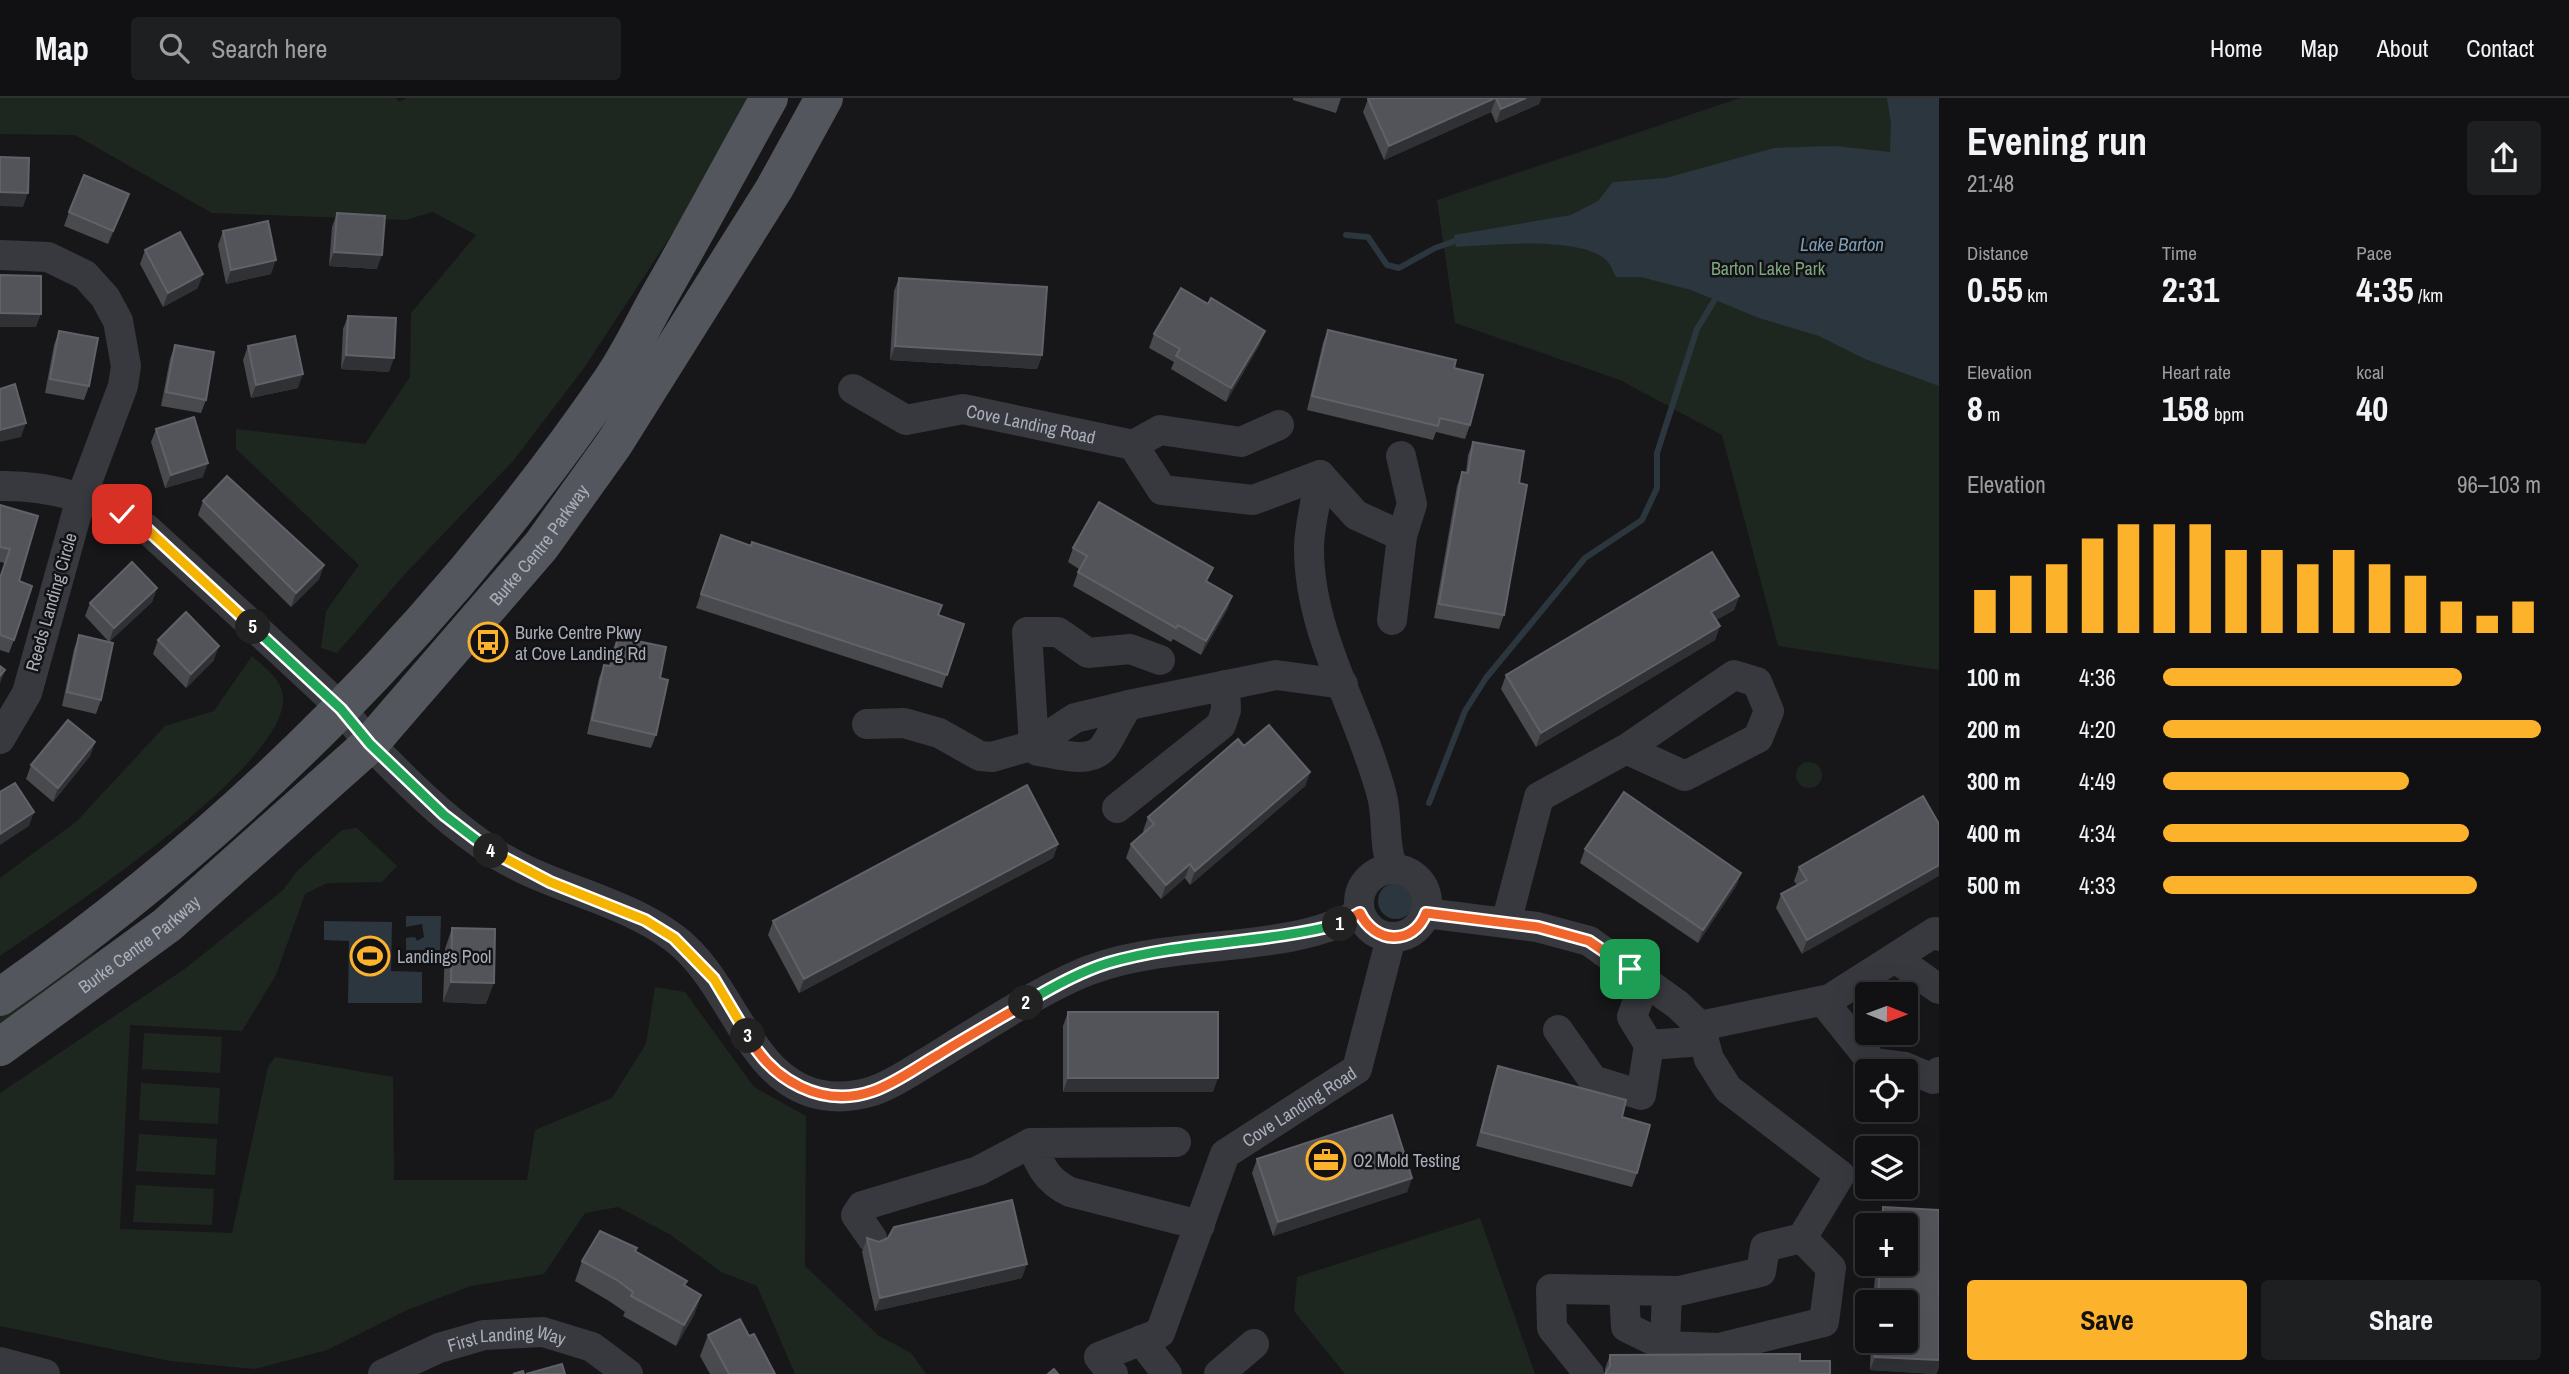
<!DOCTYPE html>
<meta charset="utf-8">
<style>
:root{--surface:#111113;--page:#1e1f21;--text:#f1f3f6;--muted:#9c9da0;--line:#303133;--accent:#fcb22b}
body{margin:0;font-family:"Archivo Narrow",sans-serif;background:var(--page);color:var(--text);height:100vh;display:flex;flex-direction:column;font-size:26px;white-space:nowrap}
*{box-sizing:border-box;margin:0}
p{font-size:23px;color:var(--muted)}
.icon{flex:none;width:38px;height:38px;fill:none;stroke:currentColor;stroke-width:2;stroke-linecap:round;stroke-linejoin:round}
.map{position:relative;flex:1;overflow:hidden}
.drawer{display:flex;flex-direction:column;background:var(--surface);width:630px}
.drawer>*{flex:none}
.needle{width:46px;rotate:91deg}
.tools{position:absolute;left:1855px;top:884px;display:grid;gap:14px}
.tools a{display:grid;place-items:center;width:63px;height:63px;border-radius:7px;background:var(--surface);box-shadow:0 7px 28px #0002,0 0 0 2px var(--line);font-size:35px}
.pin{position:absolute;display:grid;place-items:center;width:60px;height:60px;color:#fff;margin:-30px;border-radius:14px;box-shadow:0 4px 10px #0006}
.km{position:absolute;width:35px;height:35px;margin:-18px;border-radius:50%;background:#222;color:#fff;font-size:19px;line-height:35px;text-align:center}
.round{display:grid;place-items:center;flex:none;width:74px;height:74px;border-radius:7px;background:var(--page)}
.overview{display:flex;align-items:center;justify-content:space-between;height:119px;padding:0 28px}
h1{font-size:38px;font-weight:800;line-height:52px}
.figures{display:grid;grid-template-columns:repeat(3,1fr);gap:10px;height:119px;padding:7px 28px}
.figures div{display:grid;align-content:center}
.figures b{font-size:35px;font-weight:800}
.figures small{font-size:19px;font-weight:400}
.figures p{font-size:19px}
.chart{height:196px;padding:14px 28px}
.chart p{display:flex;justify-content:space-between}
.chart svg{width:100%;height:126px;margin-top:7px;stroke:var(--accent);stroke-width:6}
.primary-button{display:flex;gap:14px;margin-top:auto;padding:14px 28px}
.primary-button a{flex:1;height:80px;border-radius:7px;background:var(--accent);color:#111;font-size:28px;font-weight:800;line-height:80px;text-align:center}
.primary-button a+a{background:var(--page);color:var(--text)}
ul{padding:0 28px;list-style:none;font-size:23px}
li{display:grid;grid-template-columns:112px 84px 1fr;align-items:center;height:52px}
li i{height:18px;border-radius:9px;background:var(--accent)}
header{display:flex;align-items:center;gap:42px;box-sizing:border-box;height:98px;padding:0 35px;background:var(--surface);border-bottom:2px solid var(--line)}
header strong{font-size:33px}
nav{display:flex;gap:38px;margin-inline-start:auto;font-size:24px}
.search{width:490px;height:63px;background:var(--page);display:flex;align-items:center;gap:18px;box-sizing:border-box;padding:0 24px;border-radius:7px;color:var(--muted);font-size:26px}
main{display:flex;flex:1;min-height:0}
.map>svg:first-child{display:block}
.green{fill:#1e271f}
.water{fill:#2c363e}
.lines{fill:none;stroke-linecap:round;stroke-linejoin:round}
.stream{stroke:#2c363e;stroke-width:6}
.minor{stroke:#37393e;stroke-width:30}
.major{stroke:#53565d;stroke-width:38}
.wall{fill:#484a4e}
.shaded-wall{fill:#303134}
.building{fill:#53545a;stroke:#606269;stroke-width:2}
.split-1-casing{stroke:#fff;stroke-width:14}
.split-2-casing{stroke:#fff;stroke-width:14}
.split-3-casing{stroke:#fff;stroke-width:14}
.split-4-casing{stroke:#fff;stroke-width:14}
.split-5-casing{stroke:#fff;stroke-width:14}
.split-6-casing{stroke:#fff;stroke-width:14}
.split-1{stroke:#f0652b;stroke-width:9}
.split-2{stroke:#22a559;stroke-width:9}
.split-3{stroke:#f0652b;stroke-width:9}
.split-4{stroke:#f5b400;stroke-width:9}
.split-5{stroke:#22a559;stroke-width:9}
.split-6{stroke:#f5b400;stroke-width:9}
.labels{text-anchor:middle;dominant-baseline:central;stroke-width:5;stroke-linejoin:round;paint-order:stroke}
.park-label{font-size:18px;fill:#7ea680;stroke:#121214}
.street-label{font-size:18px;fill:#a8aeba;stroke:#121214}
.poi-label{font-size:18px;fill:#a8aeba;stroke:#121214;text-anchor:start}
.water-label{font-size:19px;font-style:italic;fill:#7d9db6;stroke:#121214}
</style>
<header>
<strong>Map</strong>
<div class="search"><svg class="icon" aria-label="search" viewBox="0 0 24 24"><circle cx="10" cy="10" r="6"/><path d="M15 15l6 6"/></svg>Search here</div>
<nav><a>Home</a><a>Map</a><a>About</a><a>Contact</a></nav>
</header>
<main>
<div class="map">
<svg width="1939" height="1276" viewBox="0 0 1939 1276">
<rect width="100%" height="100%" fill="#171719"/>
<path class="green" d="M0,0H396L399,4L407,0H751L706,84L584,270L513,363L404,477L337,555L321,550L326,513L359,467L236,351V331L365,346L410,279L411,215L476,137L433,114L405,122L212,115L75,37L0,36Z
M1740,0H1939V572L1778,548L1722,337L1620,282L1455,225L1437,102Z
M252,558C264,569 282,581 283,599C288,669 57,819 0,858V780L77,723L165,628L214,613Z
M1796 677a13 13 0 1 1 26 0a13 13 0 1 1-26 0Z
M357,730L397,768L382,784L327,785L305,796L276,877L242,933L130,927L120,1131L232,1135L268,969L275,959L393,979L394,1082H527L535,1032L612,1000L646,946L655,889L685,894L754,989L806,1018L805,1168L879,1238L911,1255L926,1276H795L757,1188L721,1174L671,1137L618,1109L585,1115L544,1176L471,1188L407,1212L327,1252L255,1271L170,1263L0,1228V995L186,870L283,792L297,773L342,732Z
M103,846L69,882L0,933V916Z
M144,935L222,939L220,975L142,971Z
M141,985L220,990L218,1026L139,1022Z
M139,1036L217,1041L215,1077L136,1073Z
M136,1087L214,1091L212,1127L133,1124Z
M1480,1120L1535,1276H1345L1294,1213L1297,1179Z"/>
<path class="water" d="M1887,0H1939V288L1865,261L1819,238L1759,220L1691,192L1641,179H1616C1613,173 1610,165 1605,161C1576,138 1493,147 1456,149L1454,137L1571,117L1598,103L1613,84L1666,80L1774,50L1835,48L1890,54L1891,25Z
M1378 803a18 18 0 1 1 36 0a18 18 0 1 1-36 0Z
M406,818H441L440,852H406V840L415,839L417,843L424,839L422,826L406,829Z
M324,823L392,824L391,873L422,874V905H348L349,843L324,842Z"/>
<g class="lines">
<path class="stream" d="M1346,137L1368,139L1387,167L1399,170L1435,150L1455,143
M1429,705L1465,613L1486,580L1585,460L1642,422L1657,390V355L1697,231L1714,203"/>
<g class="minor">
<path d="M0,157L48,159L85,177L105,199L118,223L126,268L123,288L81,400L27,595L0,641"/>
<path id="s1" d="M853,291L906,322L963,311L1133,347L1162,392L1253,402L1320,377C1317,401 1309,427 1309,451C1309,537 1361,616 1382,698C1388,719 1383,753 1394,771"/>
<path d="M1133,347L1160,332L1241,344L1279,327"/>
<path d="M1401,358L1412,406L1402,438"/>
<path d="M1320,377L1356,417L1402,438L1392,522"/>
<path d="M0,388C52,387 103,403 147,431C211,490 275,547 338,607C350,619 359,634 371,647C405,682 441,718 481,746C539,789 616,797 674,840C734,885 747,983 822,997C839,1000 857,998 873,993C894,986 913,972 932,961C978,933 1024,902 1073,879C1163,837 1280,860 1360,815"/>
<path d="M1129,607C1118,620 1113,637 1103,650C1089,667 1056,655 1038,653L1034,647L1027,534H1058L1088,555L1130,551L1160,562"/>
<path d="M867,626L904,625L939,635L980,658L992,659L1034,647L1075,620L1129,607L1276,577L1343,586"/>
<path d="M1117,710L1221,627L1226,612L1225,587"/>
<circle cx="1393" cy="805" r="34"/>
<path d="M1426,815L1537,829L1589,843L1678,907L1700,928L1709,961L1728,991L1840,1077L1802,1140L1765,1149L1761,1174L1679,1193L1551,1191L1552,1230L1589,1276"/>
<path d="M1506,825L1539,699L1626,651L1685,678L1758,640L1769,613L1757,584L1734,577L1626,651"/>
<path d="M1895,860L1939,891"/>
<path d="M1645,882L1632,919L1649,947"/>
<path d="M1823,903L1873,965L1905,969L1933,981L1939,974"/>
<path d="M1700,928L1830,901L1935,834L1939,838"/>
<path d="M1558,932L1593,982L1641,997L1649,947L1704,943"/>
<path d="M1176,1044L1031,1045C1040,1068 1047,1083 1070,1094L1200,1127"/>
<path d="M872,1140L856,1117L862,1108L978,1073L1031,1045"/>
<path d="M1624,1193L1626,1229L1665,1248"/>
<path d="M1667,1193L1665,1248L1719,1250L1824,1224L1831,1170L1802,1140"/>
<path d="M1141,1242L1167,1276"/>
<path d="M0,1264L45,1276"/>
<path id="s2" d="M383,1276L439,1250L484,1237L543,1234L592,1249L628,1276"/>
<path id="s3" d="M1113,1276L1099,1259L1160,1235L1225,1056L1357,971L1391,840"/>
<path d="M1219,1276L1254,1246"/>
</g>
<g class="major">
<path d="M0,899C238,733 446,523 611,283C629,257 643,227 658,200C696,134 732,66 769,0"/>
<path id="s4" d="M0,949L167,827L370,646L388,625L541,448L614,346L774,91L824,0"/>
</g>
</g>
<path class="wall" d="M1293,0H1341L1336,15L1293,2Z
M1541,0L1539,6L1496,25L1491,14L1384,62L1363,14L1368,1Z
M124,110L108,146L64,128L69,114Z
M337,115L377,171L329,168L332,129Z
M223,133L271,176L226,186L218,147Z
M145,152L198,190L163,209L140,166Z
M899,180L1042,257L1037,271L890,262L894,193Z
M348,218L389,274L341,271L343,231Z
M1328,232L1454,270L1470,327L1465,341L1436,334L1433,342L1307,312L1323,245Z
M59,233L89,288L84,302L45,295L54,247Z
M1154,236L1260,246L1226,304L1171,271L1174,264L1149,250Z
M175,247L206,302L201,315L161,308L170,261Z
M248,248L298,290L251,300L243,262Z
M156,331L203,379L165,390L151,344Z
M1473,344L1519,385L1504,517L1499,531L1434,520L1457,388L1462,374H1466L1468,357Z
M203,403L324,467L319,481L291,509L198,417Z
M0,407L19,483L14,542L9,555L0,552V479L5,465L0,464Z
M721,437L964,526L942,590L696,510Z
M1073,450L1208,485L1232,498L1227,512L1201,557L1173,541L1171,544L1073,488L1079,471L1068,464Z
M157,490L152,504L109,544L85,518L90,505Z
M1739,498L1734,512L1716,522L1720,528L1715,542L1536,649L1501,591L1506,577Z
M79,537L101,602L96,616L62,608L74,551Z
M618,539L660,580L656,637L651,650L587,636L599,580L604,567L609,568L612,553Z
M158,542L214,562L186,590L153,556Z
M95,644L90,658L53,704L26,681L31,667Z
M1244,648L1310,674L1305,688L1190,787L1185,780L1161,801L1126,760L1131,746L1144,734L1143,733L1148,719Z
M1923,698L1802,856L1776,810L1781,796L1797,787L1794,783L1799,769Z
M1058,746L1053,760L799,895L768,837L773,823Z
M1585,751L1741,775L1736,788L1698,845L1580,765Z
M452,830L486,906L443,904L445,851Z
M1068,914L1213,994H1063V928Z
M1498,968L1622,1019L1637,1075L1632,1089L1476,1048L1493,982Z
M1257,1061L1412,1080L1407,1094L1273,1138L1252,1075Z
M1883,1109L1939,1112V1269L1936,1276L1870,1272L1871,1242H1906V1204H1873L1876,1166H1906V1127H1878V1123Z
M867,1140L1022,1180L875,1213L862,1154Z
M637,1150L635,1154L687,1183L685,1188L701,1197L694,1217L676,1248L623,1218L625,1214L609,1203L575,1183L582,1163Z
M708,1237L749,1238L775,1276H710L700,1258Z
M1610,1257L1800,1263L1605,1275V1271Z"/>
<path class="shaded-wall" d="M1496,0L1491,14L1384,62L1389,48Z
M1526,0H1541L1539,6L1496,25L1501,11Z
M0,94L28,95L23,109L0,108Z
M129,96L124,110L108,146L113,133Z
M334,154L382,157L377,171L329,168Z
M276,162L271,176L226,186L231,172Z
M203,176L198,190L163,209L168,195Z
M0,215L41,216L36,229H0Z
M1265,233L1260,246L1226,304L1231,290Z
M895,248L1042,257L1037,271L890,262Z
M346,257L394,260L389,274L341,271Z
M303,276L298,290L251,300L256,287Z
M26,325L21,339L0,344V332Z
M208,365L203,379L165,390L171,377Z
M324,467L319,481L291,509L296,495Z
M157,490L152,504L109,544L114,530Z
M1232,498L1227,512L1201,557L1206,543Z
M1739,498L1734,512L1706,528L1711,514Z
M1720,528L1715,542L1536,649L1541,635Z
M219,548L214,562L186,590L191,576Z
M5,572L0,586V578Z
M95,644L90,658L53,704L58,690Z
M1310,674L1305,688L1190,787L1195,773Z
M34,714L29,728L0,747V736Z
M1058,746L1053,760L799,895L804,881Z
M1190,766L1185,780L1161,801L1166,787Z
M1939,767V778L1802,856L1807,842Z
M1741,775L1736,788L1698,845L1703,832Z
M451,884L494,885L486,906L443,904Z
M1068,980H1218L1213,994H1063Z
M1412,1080L1407,1094L1273,1138L1278,1124Z
M1027,1166L1022,1180L875,1213L880,1200Z
M701,1197L694,1217L676,1248L684,1227Z
M1875,1259L1939,1262V1269L1936,1276L1870,1272Z"/>
<path class="building" d="M1369,0H1495L1389,48L1368,1Z
M1496,0H1526L1501,11Z
M0,59L29,60L28,95L0,94Z
M84,77L129,96L113,133L69,114Z
M337,115L385,118L382,157L334,154Z
M268,123L276,162L231,172L223,133Z
M180,134L203,176L168,195L145,152Z
M0,177L41,178V216L0,215Z
M899,180L1047,189L1042,257L895,248Z
M1181,190L1208,206L1211,200L1265,233L1231,290L1176,258L1180,251L1154,236Z
M348,218L396,220L394,260L346,257Z
M1328,232L1456,262L1454,270L1483,277L1470,327L1440,320L1438,328L1312,298Z
M59,233L98,240L89,288L50,281Z
M295,238L303,276L256,287L248,248Z
M175,247L214,254L206,302L166,294Z
M15,286L26,325L0,332V291Z
M194,319L208,365L171,377L156,331Z
M1473,344L1524,353L1519,385L1527,387L1504,517L1439,506L1462,374L1468,375Z
M227,378L324,467L296,495L203,403Z
M1099,404L1213,470L1206,483L1232,498L1206,543L1178,527L1176,530L1078,474L1087,458L1073,450Z
M0,407L38,418L19,483L32,488L14,542L0,537V480L10,451L0,449Z
M721,437L751,448L752,444L942,507L938,517L964,526L947,577L701,496Z
M1712,454L1739,498L1711,514L1720,528L1541,635L1506,577Z
M132,464L157,490L114,530L90,505Z
M186,514L219,548L191,576L158,542Z
M79,537L113,545L101,602L67,594Z
M618,539L666,549L660,580L668,582L656,637L592,622L604,567L611,568Z
M0,568L5,572L0,578Z
M68,622L95,644L58,690L31,667Z
M1269,627L1310,674L1195,773L1190,766L1166,787L1131,746L1154,726L1148,719L1238,641L1244,648Z
M15,685L34,714L0,736V694Z
M1027,687L1058,746L804,881L773,823Z
M1624,694L1741,775L1703,832L1585,751Z
M1923,698L1939,726V767L1807,842L1781,796L1807,782L1799,769Z
M452,830L495,831L494,885L451,884Z
M1068,914H1218V980H1068Z
M1498,968L1626,1002L1622,1019L1650,1027L1637,1075L1481,1034Z
M1392,1017L1412,1080L1278,1124L1257,1061Z
M1012,1102L1027,1166L880,1200L867,1140L879,1144L888,1140L894,1129Z
M1883,1109L1939,1112V1262L1875,1259V1242H1906V1204H1878L1880,1166H1906V1127H1882Z
M600,1133L637,1150L635,1153L687,1183L684,1187L701,1197L684,1227L631,1198L633,1194L617,1182L582,1163Z
M740,1221L749,1238L754,1236L775,1276H729L708,1237Z
M1800,1256V1263H1830V1276H1605L1610,1268V1257Z
M562,1266L565,1276H526Z
M1054,1271L1058,1276H1048Z
M523,1273L524,1276H513Z"/>
<g class="lines">
<defs>
<path id="split-1" d="M1340,826L1360,815C1374,845 1413,849 1426,815L1538,829L1589,843L1630,871"/>
<path id="split-2" d="M1026,905C1052,889 1079,874 1108,865C1183,843 1264,846 1340,826"/>
<path id="split-3" d="M748,938C772,982 822,1011 873,993C896,985 917,969 938,957C967,939 997,922 1026,905"/>
<path id="split-4" d="M491,753L550,784L645,822L674,840L714,881L748,938"/>
<path id="split-5" d="M253,529L341,611L370,646L444,717L491,753"/>
<path id="split-6" d="M122,416L147,431L253,529"/>
</defs>
<use href="#split-1" class="split-1-casing"/>
<use href="#split-2" class="split-2-casing"/>
<use href="#split-3" class="split-3-casing"/>
<use href="#split-4" class="split-4-casing"/>
<use href="#split-5" class="split-5-casing"/>
<use href="#split-6" class="split-6-casing"/>
<use href="#split-1" class="split-1"/>
<use href="#split-2" class="split-2"/>
<use href="#split-3" class="split-3"/>
<use href="#split-4" class="split-4"/>
<use href="#split-5" class="split-5"/>
<use href="#split-6" class="split-6"/>
</g>
<defs>
<symbol id="bus-ring" viewBox="-11 -11 22 22"><circle r="9.5" fill="#121214" stroke="#fcb22b" stroke-width="1.5"/><path d="M-5-6H5V4H4V6H2V4H-2V6H-4V4H-5ZM-3.5-4V0h7V-4ZM-3.5 1.2v1.5H-2V1.2ZM2 1.2v1.5H3.5V1.2Z" fill="#fcb22b"/></symbol>
<symbol id="stadium-ring" viewBox="-11 -11 22 22"><circle r="9.5" fill="#121214" stroke="#fcb22b" stroke-width="1.5"/><path d="M0-5a6.5 5 0 1 0 0 10a6.5 5 0 1 0 0-10ZM-3.5-1.8h7v3.6h-7Z" fill="#fcb22b"/></symbol>
<symbol id="office-ring" viewBox="-11 -11 22 22"><circle r="9.5" fill="#121214" stroke="#fcb22b" stroke-width="1.5"/><path d="M-6-3h4V-5.5h4V-3h4V5H-6ZM-1-4.5V-3h2v-1.5ZM-6 0V1H6V0Z" fill="#fcb22b"/></symbol>
</defs>
<g fill-rule="evenodd">
<use href="#bus-ring" x="466" y="522" width="44" height="44"/>
<use href="#stadium-ring" x="348" y="836" width="44" height="44"/>
<use href="#office-ring" x="1304" y="1040" width="44" height="44"/>
</g>
<g class="labels">
<g class="park-label">
<text x="1768" y="170">Barton Lake Park</text>
</g>
<g class="street-label">
<text stroke="none"><textPath href="#s1" startOffset="189">Cove Landing Road</textPath></text>
<text stroke="none"><textPath href="#s4" startOffset="740">Burke Centre Parkway</textPath></text>
<text transform="translate(51 504) rotate(-74)">Reeds Landing Circle</text>
<text stroke="none"><textPath href="#s4" startOffset="173">Burke Centre Parkway</textPath></text>
<text stroke="none"><textPath href="#s3" startOffset="366">Cove Landing Road</textPath></text>
<text stroke="none"><textPath href="#s2" startOffset="131">First Landing Way</textPath></text>
</g>
<g class="poi-label">
<text x="515" y="534">Burke Centre Pkwy<tspan x="515" dy="21">at Cove Landing Rd</tspan></text>
<text x="397" y="858">Landings Pool</text>
<text x="1353" y="1062">O2 Mold Testing</text>
</g>
<g class="water-label">
<text x="1842" y="146">Lake Barton</text>
</g>
</g>
</svg>
<div class="tools">
<a><svg class="needle" viewBox="-14 -14 28 28"><path d="M0-13l5 13h-10z" fill="#e53935"/><path d="M0 13l5-13h-10z" fill="#9c9da0"/></svg></a>
<a><svg class="icon" aria-label="locate" viewBox="0 0 24 24"><circle cx="12" cy="12" r="6"/><path d="M12 2v4M12 18v4M2 12h4M18 12h4"/></svg></a>
<a><svg class="icon" aria-label="layers" viewBox="0 0 24 24"><path d="M12 4l9 5-9 5-9-5zM3 14l9 5 9-5"/></svg></a>
<a>+</a>
<a>−</a>
</div>
<div class="pin" style="left:1630px;top:871px;background:#1e9e55"><svg class="icon" aria-label="arrive" viewBox="0 0 24 24"><path d="M6 21V4h12l-3 4 3 4H6"/></svg></div>
<div class="pin" style="left:122px;top:416px;background:#d93025"><svg class="icon" aria-label="check" viewBox="0 0 24 24"><path d="M5 12l5 5 9-10"/></svg></div>
<b class="km" style="left:1340px;top:826px">1</b>
<b class="km" style="left:1026px;top:905px">2</b>
<b class="km" style="left:748px;top:938px">3</b>
<b class="km" style="left:491px;top:753px">4</b>
<b class="km" style="left:253px;top:529px">5</b>
</div>
<section class="drawer">
<div class="overview"><div><h1>Evening run</h1><p>21:48</p></div><a class="round"><svg class="icon" aria-label="share" viewBox="0 0 24 24"><path d="M12 15V3M7 8l5-5 5 5M5 13v7h14v-7"/></svg></a></div>
<div class="figures">
<div><p>Distance</p><b>0.55<small> km</small></b></div>
<div><p>Time</p><b>2:31</b></div>
<div><p>Pace</p><b>4:35<small> /km</small></b></div>
</div>
<div class="figures">
<div><p>Elevation</p><b>8<small> m</small></b></div>
<div><p>Heart rate</p><b>158<small> bpm</small></b></div>
<div><p>kcal</p><b>40</b></div>
</div>
<div class="chart"><p><span>Elevation</span>96–103 m</p>
<svg viewBox="0 0 160 44" preserveAspectRatio="none"><path d="M5 44V29M15 44V24M25 44V20M35 44V11M45 44V6M55 44V6M65 44V6M75 44V15M85 44V15M95 44V20M105 44V15M115 44V20M125 44V24M135 44V33M145 44V38M155 44V33"/></svg>
</div>
<ul>
<li><b>100 m</b>4:36<i style="width:79%"></i></li>
<li><b>200 m</b>4:20<i style="width:100%"></i></li>
<li><b>300 m</b>4:49<i style="width:65%"></i></li>
<li><b>400 m</b>4:34<i style="width:81%"></i></li>
<li><b>500 m</b>4:33<i style="width:83%"></i></li>
</ul>
<div class="primary-button"><a>Save</a><a>Share</a></div>
</section>
</main>
